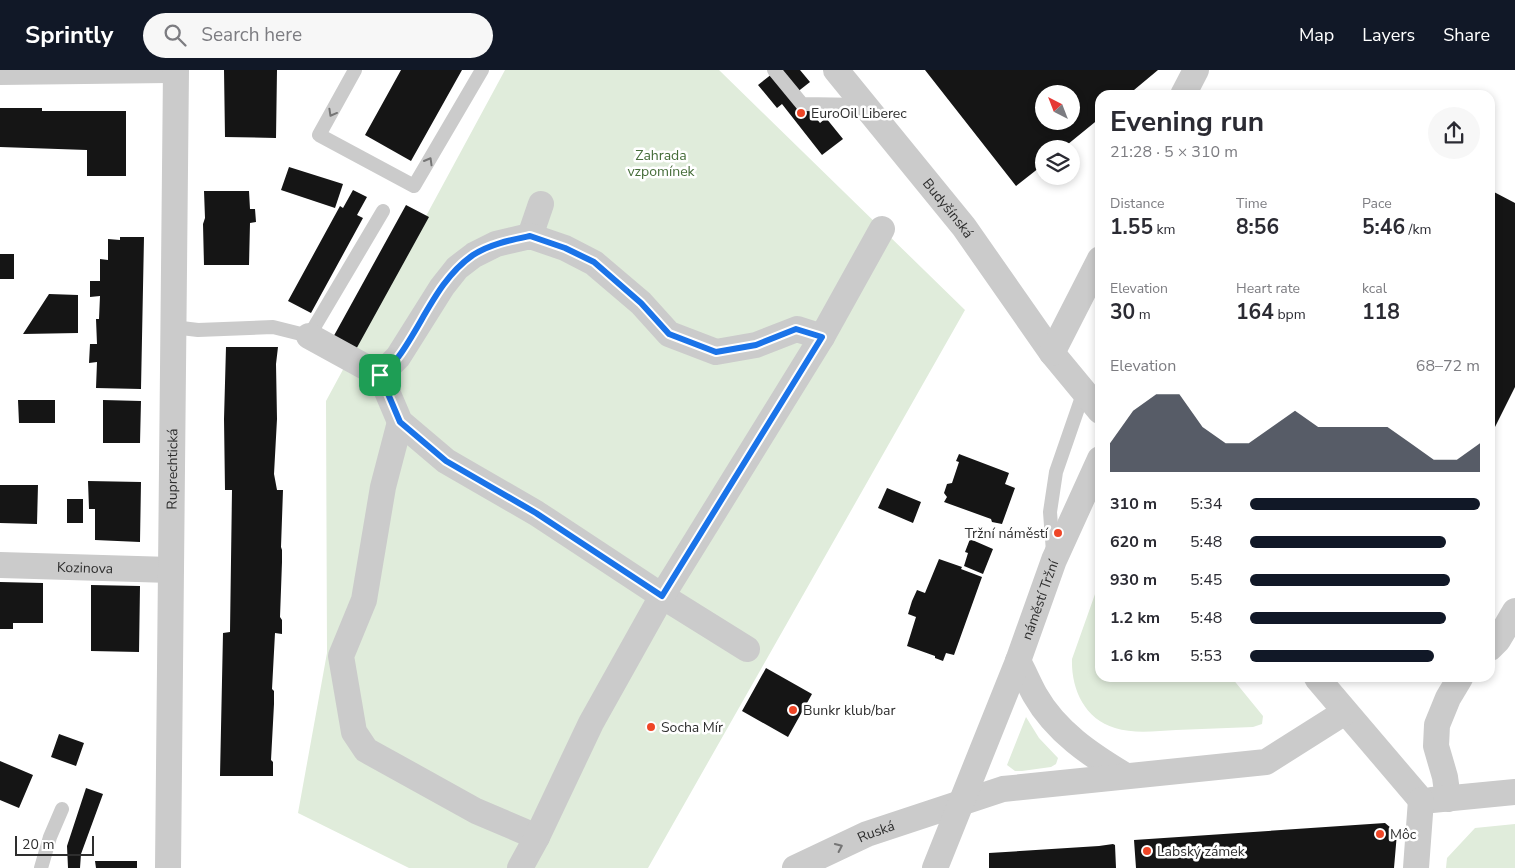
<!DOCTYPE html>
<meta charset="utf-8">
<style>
:root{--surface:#fff;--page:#f7f7f7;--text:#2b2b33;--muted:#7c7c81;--accent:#111827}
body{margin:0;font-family:"Nunito Sans",sans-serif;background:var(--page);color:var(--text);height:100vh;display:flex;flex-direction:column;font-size:19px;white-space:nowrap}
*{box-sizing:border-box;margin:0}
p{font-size:16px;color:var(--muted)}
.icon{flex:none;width:28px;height:28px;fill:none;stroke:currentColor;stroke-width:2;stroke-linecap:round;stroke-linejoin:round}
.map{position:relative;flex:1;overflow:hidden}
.drawer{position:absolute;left:1095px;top:20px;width:400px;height:592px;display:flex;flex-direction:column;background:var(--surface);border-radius:15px;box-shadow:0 2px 8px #0003}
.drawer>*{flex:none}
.needle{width:32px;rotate:318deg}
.fabs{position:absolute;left:1035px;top:15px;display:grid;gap:10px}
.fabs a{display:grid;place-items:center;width:45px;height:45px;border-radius:50%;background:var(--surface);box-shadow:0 2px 8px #0003;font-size:25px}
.scale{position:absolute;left:15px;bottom:12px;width:79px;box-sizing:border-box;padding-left:5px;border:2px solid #2e2e2e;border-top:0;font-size:14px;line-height:18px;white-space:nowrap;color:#2e2e2e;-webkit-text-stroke:4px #fff;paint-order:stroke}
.pin{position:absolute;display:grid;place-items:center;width:42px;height:42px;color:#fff;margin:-21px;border-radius:10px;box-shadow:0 2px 8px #0006}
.round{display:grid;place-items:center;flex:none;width:52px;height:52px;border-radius:26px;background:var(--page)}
.summary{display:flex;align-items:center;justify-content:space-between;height:85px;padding:0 15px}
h1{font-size:28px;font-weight:700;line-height:38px}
.metrics{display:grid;grid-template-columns:repeat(3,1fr);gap:8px;height:85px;padding:5px 15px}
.metrics div{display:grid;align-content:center}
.metrics b{font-size:21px;font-weight:700}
.metrics small{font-size:14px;font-weight:400}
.metrics p{font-size:14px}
.chart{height:140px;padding:10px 15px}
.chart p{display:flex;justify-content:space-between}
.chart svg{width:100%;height:90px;margin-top:5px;fill:var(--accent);opacity:.7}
ul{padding:0 15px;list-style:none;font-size:16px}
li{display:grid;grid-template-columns:80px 60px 1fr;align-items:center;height:38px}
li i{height:12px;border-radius:6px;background:var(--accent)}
header{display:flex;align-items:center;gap:30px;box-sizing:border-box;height:70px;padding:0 25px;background:var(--accent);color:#fff}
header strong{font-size:24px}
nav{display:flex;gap:28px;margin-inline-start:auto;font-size:18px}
.search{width:350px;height:45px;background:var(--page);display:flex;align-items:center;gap:12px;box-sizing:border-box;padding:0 18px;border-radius:28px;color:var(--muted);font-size:19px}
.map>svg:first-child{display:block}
.green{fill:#e0ecdb}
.building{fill:#151515;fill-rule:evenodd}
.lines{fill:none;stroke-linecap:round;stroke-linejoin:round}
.lane{stroke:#cbcbcb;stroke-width:14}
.street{stroke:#cbcbcb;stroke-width:26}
.oneway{stroke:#757575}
.route-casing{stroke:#fff;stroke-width:10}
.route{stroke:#1a73e8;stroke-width:6}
.poi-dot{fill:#ef4627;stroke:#fff;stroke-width:2}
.labels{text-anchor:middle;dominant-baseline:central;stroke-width:5;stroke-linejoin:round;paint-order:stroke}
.poi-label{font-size:14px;fill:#2e2e2e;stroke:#fff;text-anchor:start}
.park-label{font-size:14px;fill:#456c39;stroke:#fff}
.street-label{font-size:14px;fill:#2e2e2e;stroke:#fff}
</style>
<header>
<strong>Sprintly</strong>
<div class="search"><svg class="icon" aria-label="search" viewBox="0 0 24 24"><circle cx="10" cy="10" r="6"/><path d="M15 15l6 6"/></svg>Search here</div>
<nav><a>Map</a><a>Layers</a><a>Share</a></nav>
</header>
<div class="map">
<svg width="1515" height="798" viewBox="0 0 1515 798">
<rect width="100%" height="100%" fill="#fff"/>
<path class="green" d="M505,0H719L965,240L648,798H409L298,743L327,583L326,331Z
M1100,510V608H1232L1263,646L1262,654L1253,657C1227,658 1202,659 1176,660C1157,661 1133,664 1115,658C1084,649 1071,618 1072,589Z
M1026,647L1039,668L1058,688L1056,694L1051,697L1022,701H1015L1007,695Z
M1515,754V798H1446L1447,788L1475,758Z"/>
<path class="building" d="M224,0H277L276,68L225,67Z
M401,0H462L411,91L365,65Z
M777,0H800L810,12L796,23L820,53L826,48L843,69L822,85L782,34L777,38L758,15Z
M925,0H1158L1128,25H1100V48L1062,79H1044V94L1016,116ZM1044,24H1071V51H1044Z
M0,38H42V41H126V106H87V80L0,77Z
M289,97L343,114L335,138L281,120Z
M353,120L367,127L357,145L363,148L311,243L288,231L340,136L343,138Z
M204,121H249L250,139H255L256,152L250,153L249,195H204L203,154L205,148Z
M1494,122L1515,133V317L1490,367V130Z
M406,135L429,147L354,283L331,271Z
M120,167H144L141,319L96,318L97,292L89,293L90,274H97L96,249H99L100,226L90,227V211H100V189L108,190V169L120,170Z
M0,184H14V209H0Z
M49,224L78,225V263L23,264Z
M226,277H278L276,294L277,349L274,404L277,420H283L281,477L282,480V492L280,547L282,550V564L275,563L272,619L274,621V634L271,690L273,692V706H220L223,563L230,562L232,420H225L224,349Z
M18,330H55V353H19Z
M103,330L141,331L140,373H103Z
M959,384L1009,403L1005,414L1015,418L1002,454L992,452L991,449L944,432L947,427L944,423L947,414L952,413L959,392L956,391Z
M88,411L141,412L140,472L95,470V439H89Z
M0,415H38L37,454L0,453Z
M887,418L921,432L913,453L878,438Z
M67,429H83V453H67Z
M970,469L993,479L983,504L964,496L968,483L965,482Z
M939,489L962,497L961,499L982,507L954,585L946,583L943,591L935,588V586L907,576L916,547L908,544L912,531L917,520L925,523Z
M0,512L43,513V553H13V559H0Z
M91,515L140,516L139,582L91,581Z
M766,598L812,624L788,667L742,641Z
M59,664L84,673L76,696L51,687Z
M0,691L33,705L19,738L0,730Z
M86,718L103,724L81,784L80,798H68L67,776Z
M1385,753L1397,763L1394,798H1136L1134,770Z
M1113,774L1115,775L1116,798H989V783L1099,776Z
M95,791H137V798H96Z"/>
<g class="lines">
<path class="lane" d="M355,0L319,65L414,116L482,0
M774,0L802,34L864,35
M173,257L198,260L273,257L309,266L383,141
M1053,482L1050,442L1056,402L1084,321
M41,798L50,767L62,739"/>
<g class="street">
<path id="s1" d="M836,0L964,157L1052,283L1100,341"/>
<path d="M0,2L169,0"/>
<path d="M1183,25L1196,0"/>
<path d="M530,166L541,134"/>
<path d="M309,266L380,305L400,352L446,391L536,443L662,526L747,579"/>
<path d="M1052,283L1100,189"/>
<path d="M380,305L398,287L442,217L457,198L474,185L496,174L530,166L565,178L594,193L641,233L669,264L716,282L756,275L797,259L822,267"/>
<path d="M400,352L383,417L364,530L341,586L354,662L366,680L476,741L537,767"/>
<path id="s2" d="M0,495L171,500"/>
<path d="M1490,578L1498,570L1515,541"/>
<path d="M1018,591C1024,602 1029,614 1035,625C1056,662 1091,685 1126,706"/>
<path d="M1317,608L1421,730"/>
<path d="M1448,729L1445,707L1436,676L1437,655L1448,628L1460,608"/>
<path d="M1432,730L1515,722"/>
<path id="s3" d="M168,798L176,0"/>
<path d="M520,798L537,767L591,653L662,526L822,267L882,159"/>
<path id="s4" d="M795,798L867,764L1003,719L1266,692L1345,642"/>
<path id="s5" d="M935,798L1018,591L1054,490L1100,389"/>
<path d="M1416,798L1421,730"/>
</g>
</g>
<defs><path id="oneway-chevron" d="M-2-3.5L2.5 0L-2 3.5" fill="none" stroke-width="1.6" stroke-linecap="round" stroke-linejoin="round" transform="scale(1.25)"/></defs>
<g class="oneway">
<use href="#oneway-chevron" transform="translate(332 43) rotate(119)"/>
<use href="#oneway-chevron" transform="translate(429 91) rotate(-60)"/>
<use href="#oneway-chevron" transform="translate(839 777) rotate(-25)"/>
</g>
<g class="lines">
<defs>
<path id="route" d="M530,166L565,178L594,192L641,233L669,264L716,282L756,275L796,259L822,267L662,526L536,443L446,391L400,352L380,305C386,299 394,293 399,286C423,253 438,209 473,185C490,174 511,170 530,166Z"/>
</defs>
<use href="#route" class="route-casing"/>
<use href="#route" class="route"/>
</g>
<g class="poi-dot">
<circle cx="801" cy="43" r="5"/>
<circle cx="1058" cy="463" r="5"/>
<circle cx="793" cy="640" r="5"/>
<circle cx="651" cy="657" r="5"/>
<circle cx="1380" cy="764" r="5"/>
<circle cx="1147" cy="781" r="5"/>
</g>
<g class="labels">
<g class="poi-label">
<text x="811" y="43">EuroOil Liberec</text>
<text x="1048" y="463" text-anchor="end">Tržní náměstí</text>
<text x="803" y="640">Bunkr klub/bar</text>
<text x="661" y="657">Socha Mír</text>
<text x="1390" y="764">Môc</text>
<text x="1157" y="781">Labský zámek</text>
</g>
<g class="park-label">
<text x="661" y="85">Zahrada<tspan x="661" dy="16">vzpomínek</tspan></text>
</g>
<g class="street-label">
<text stroke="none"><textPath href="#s1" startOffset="178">Budyšínská</textPath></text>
<text stroke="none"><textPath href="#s3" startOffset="399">Ruprechtická</textPath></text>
<text stroke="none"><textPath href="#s2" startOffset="85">Kozinova</textPath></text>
<text stroke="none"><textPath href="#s5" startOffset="288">náměstí Tržní</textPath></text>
<text stroke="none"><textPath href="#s4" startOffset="89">Ruská</textPath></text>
</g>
</g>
</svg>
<div class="fabs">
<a><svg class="needle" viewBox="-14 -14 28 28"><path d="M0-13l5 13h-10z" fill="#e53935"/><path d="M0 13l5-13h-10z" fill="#7c7c81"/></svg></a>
<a><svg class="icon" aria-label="layers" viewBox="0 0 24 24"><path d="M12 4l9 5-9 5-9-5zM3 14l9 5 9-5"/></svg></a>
</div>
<div class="scale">20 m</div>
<div class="pin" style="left:380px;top:305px;background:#1e9e55"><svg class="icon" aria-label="arrive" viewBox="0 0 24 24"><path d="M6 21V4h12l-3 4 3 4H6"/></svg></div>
<section class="drawer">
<div class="summary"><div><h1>Evening run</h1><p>21:28 · 5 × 310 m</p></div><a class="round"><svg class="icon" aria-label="share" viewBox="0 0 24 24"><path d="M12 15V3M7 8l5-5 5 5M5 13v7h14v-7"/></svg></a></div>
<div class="metrics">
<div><p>Distance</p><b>1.55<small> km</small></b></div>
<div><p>Time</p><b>8:56</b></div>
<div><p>Pace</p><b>5:46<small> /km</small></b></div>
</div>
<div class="metrics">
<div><p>Elevation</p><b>30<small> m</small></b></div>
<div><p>Heart rate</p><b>164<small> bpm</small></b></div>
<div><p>kcal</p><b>118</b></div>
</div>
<div class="chart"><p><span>Elevation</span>68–72 m</p>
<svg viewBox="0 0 160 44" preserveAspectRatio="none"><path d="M0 44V30L10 14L20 6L30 6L40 22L50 30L60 30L70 22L80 14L90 22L100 22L110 22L120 22L130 30L140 38L150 38L160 30V44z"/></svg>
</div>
<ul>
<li><b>310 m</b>5:34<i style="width:100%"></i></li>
<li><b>620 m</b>5:48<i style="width:85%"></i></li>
<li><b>930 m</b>5:45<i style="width:87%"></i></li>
<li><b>1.2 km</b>5:48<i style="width:85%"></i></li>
<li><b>1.6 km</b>5:53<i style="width:80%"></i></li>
</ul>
</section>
</div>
